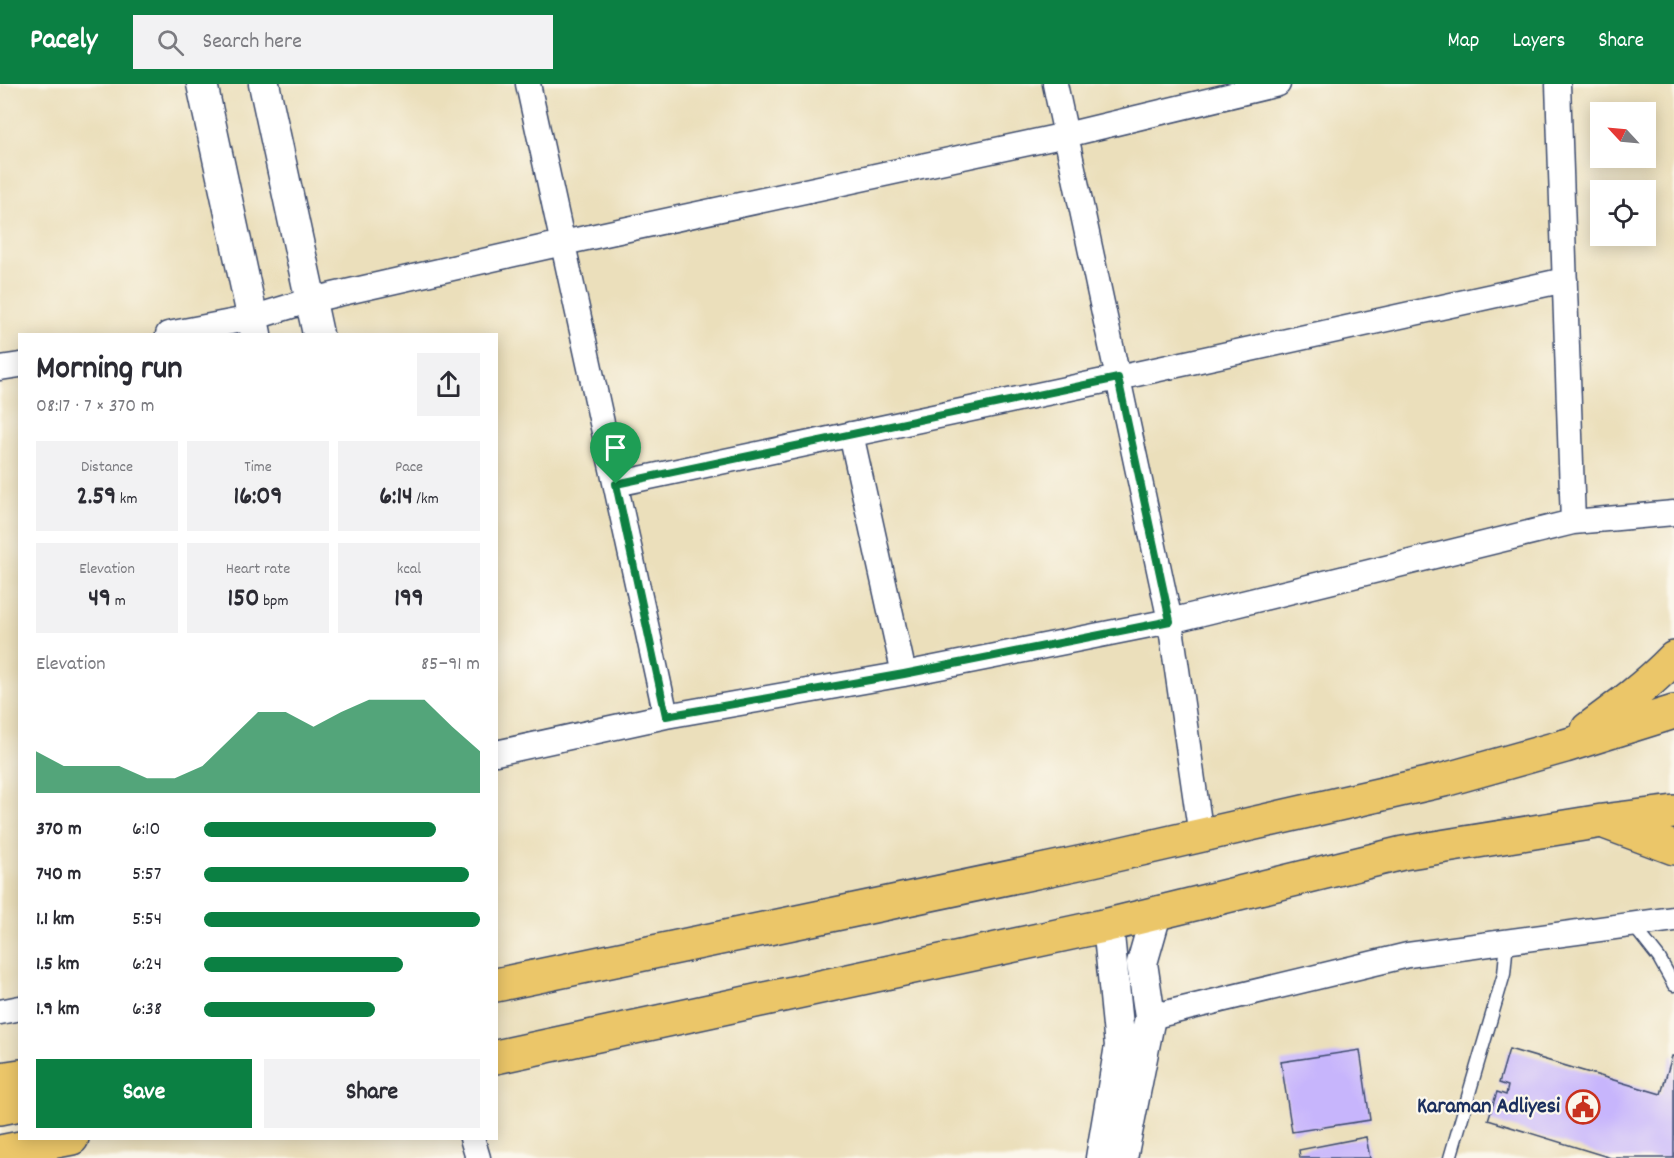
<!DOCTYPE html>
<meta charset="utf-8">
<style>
:root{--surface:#fff;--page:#f2f2f3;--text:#2b2b33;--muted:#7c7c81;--accent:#0b8043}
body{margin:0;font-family:Dekko,sans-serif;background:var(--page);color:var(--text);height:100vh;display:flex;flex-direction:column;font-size:22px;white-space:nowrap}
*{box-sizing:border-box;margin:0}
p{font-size:20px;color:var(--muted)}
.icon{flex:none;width:33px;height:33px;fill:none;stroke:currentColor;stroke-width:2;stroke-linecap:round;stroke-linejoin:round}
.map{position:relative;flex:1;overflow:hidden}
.drawer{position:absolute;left:18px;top:249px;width:480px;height:807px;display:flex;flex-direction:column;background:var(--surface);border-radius:0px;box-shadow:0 3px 15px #0003}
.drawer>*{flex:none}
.needle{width:39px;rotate:296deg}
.fabs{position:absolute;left:1590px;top:18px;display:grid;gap:12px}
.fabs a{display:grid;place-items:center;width:66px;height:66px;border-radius:0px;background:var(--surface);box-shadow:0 3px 15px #0003;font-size:30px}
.pin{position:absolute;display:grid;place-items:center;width:51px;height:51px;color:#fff;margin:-62px -26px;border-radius:50% 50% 50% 0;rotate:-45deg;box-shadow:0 0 6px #0007}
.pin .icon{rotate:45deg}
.round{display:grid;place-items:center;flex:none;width:63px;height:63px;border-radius:0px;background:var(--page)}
.overview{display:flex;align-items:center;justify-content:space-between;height:102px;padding:0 18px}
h1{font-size:33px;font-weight:700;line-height:45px}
.stats{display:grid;grid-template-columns:repeat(3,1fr);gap:9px;height:102px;padding:6px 18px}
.stats div{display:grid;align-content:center;border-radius:0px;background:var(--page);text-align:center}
.stats b{font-size:26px;font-weight:700}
.stats small{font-size:16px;font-weight:400}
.stats p{font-size:16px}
.chart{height:168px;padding:12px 18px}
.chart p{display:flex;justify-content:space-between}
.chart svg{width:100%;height:108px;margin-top:6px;fill:var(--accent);opacity:.7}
.cta{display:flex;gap:12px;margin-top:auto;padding:12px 18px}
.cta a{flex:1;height:69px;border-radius:0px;background:var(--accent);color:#fff;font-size:24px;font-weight:700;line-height:69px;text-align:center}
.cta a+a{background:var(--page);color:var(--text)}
ul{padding:0 18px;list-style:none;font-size:20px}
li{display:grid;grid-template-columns:96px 72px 1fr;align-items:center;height:45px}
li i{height:15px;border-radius:8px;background:var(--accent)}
header{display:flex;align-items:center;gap:36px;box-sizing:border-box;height:84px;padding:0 30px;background:var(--accent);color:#fff}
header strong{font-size:28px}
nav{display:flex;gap:33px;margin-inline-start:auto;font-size:21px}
.search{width:420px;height:54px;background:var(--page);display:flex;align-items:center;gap:15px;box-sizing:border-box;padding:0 21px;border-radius:0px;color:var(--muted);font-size:22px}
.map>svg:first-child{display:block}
.building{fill:#c7b5fc}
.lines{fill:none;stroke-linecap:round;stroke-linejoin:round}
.service-casing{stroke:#3a496c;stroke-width:15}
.minor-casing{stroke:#3a496c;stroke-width:27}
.tertiary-casing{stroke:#3a496c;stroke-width:33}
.primary-casing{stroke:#3a496c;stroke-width:36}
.service{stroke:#fff;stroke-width:12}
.minor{stroke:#fff;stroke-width:24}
.tertiary{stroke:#fff;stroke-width:30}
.primary{stroke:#ebc669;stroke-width:33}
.route-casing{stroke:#fff;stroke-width:12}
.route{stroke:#0b8043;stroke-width:8}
.labels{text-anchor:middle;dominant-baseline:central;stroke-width:4.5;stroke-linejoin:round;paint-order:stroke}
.poi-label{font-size:22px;font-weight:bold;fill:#1b2f5e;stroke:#fbf7ec;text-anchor:end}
</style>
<header>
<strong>Pacely</strong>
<div class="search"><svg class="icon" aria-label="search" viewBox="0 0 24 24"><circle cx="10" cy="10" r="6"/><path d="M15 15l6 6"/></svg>Search here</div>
<nav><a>Map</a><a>Layers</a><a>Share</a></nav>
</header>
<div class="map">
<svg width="1674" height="1074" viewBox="0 0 1674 1074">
<rect width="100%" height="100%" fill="#fbf7ec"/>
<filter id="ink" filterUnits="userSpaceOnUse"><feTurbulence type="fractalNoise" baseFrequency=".0167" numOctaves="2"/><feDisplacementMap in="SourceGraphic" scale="12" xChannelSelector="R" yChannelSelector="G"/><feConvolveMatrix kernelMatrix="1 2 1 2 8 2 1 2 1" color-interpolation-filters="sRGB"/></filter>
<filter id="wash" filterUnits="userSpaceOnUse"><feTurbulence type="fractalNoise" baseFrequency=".008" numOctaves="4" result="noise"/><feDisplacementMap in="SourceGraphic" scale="24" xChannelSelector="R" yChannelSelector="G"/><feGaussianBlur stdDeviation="1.35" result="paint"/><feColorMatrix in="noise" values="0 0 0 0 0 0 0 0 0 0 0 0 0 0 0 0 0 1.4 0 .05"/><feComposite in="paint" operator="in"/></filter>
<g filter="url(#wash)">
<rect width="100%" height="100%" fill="#ebdfbb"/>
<g id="blocks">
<path class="building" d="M1509,965L1661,1010L1672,972H1674V1074H1611L1488,1036L1497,1008L1506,1011L1508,1002L1499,999Z
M1360,966L1370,1036L1292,1048L1281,978Z
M1366,1053L1370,1074H1300L1299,1066Z"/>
</g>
</g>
<g filter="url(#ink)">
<use href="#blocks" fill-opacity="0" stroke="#3a496c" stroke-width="1.5"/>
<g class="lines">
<defs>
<path id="service" d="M1633,841L1659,874L1674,901
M1450,1074L1504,890L1507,857"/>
<path id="minor" d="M528,0L666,632
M1055,0L1170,537L1201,752
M1558,0L1573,438
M168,250L252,234L311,216L563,159L1066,51L1278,0
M0,284L20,281
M851,350L904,590
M616,400L1118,294L1565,196
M496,669L666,632L904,590L1170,537L1573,438L1674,429
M0,928L20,924
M1150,933L1408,871L1674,835
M472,1054L478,1074"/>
<path id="tertiary" d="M202,0L256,250
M264,0L318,250
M1101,1074L1120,962L1108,841
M1122,1074L1150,933L1142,879L1156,830"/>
<path id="primary" d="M1588,645C1618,623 1648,601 1674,574
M1607,739L1674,764
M496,901L1093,776L1444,696L1565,662L1674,628
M496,973L1108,841L1403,769L1602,737L1674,728
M0,995L20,992
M0,1024L20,1020
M0,1068L72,1054"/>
</defs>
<use href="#service" class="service-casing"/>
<use href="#minor" class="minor-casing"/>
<use href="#tertiary" class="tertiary-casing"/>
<use href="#primary" class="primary-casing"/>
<use href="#service" class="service"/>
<use href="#minor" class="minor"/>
<use href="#tertiary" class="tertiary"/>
<use href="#primary" class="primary"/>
</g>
</g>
<g class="lines" filter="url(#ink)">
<defs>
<path id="route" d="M1118,294L1170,537L904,590L666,632L616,400Z"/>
</defs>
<use href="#route" class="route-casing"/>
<use href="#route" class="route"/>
</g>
<defs>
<symbol id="civic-ring" viewBox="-11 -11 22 22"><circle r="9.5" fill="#fbf7ec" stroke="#c8321e" stroke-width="1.5"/><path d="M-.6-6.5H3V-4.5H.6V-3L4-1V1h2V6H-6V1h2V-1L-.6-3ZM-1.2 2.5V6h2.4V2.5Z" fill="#c8321e"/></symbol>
</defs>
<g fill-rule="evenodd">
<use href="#civic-ring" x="1564" y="1004" width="38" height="38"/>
</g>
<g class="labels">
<g class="poi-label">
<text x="1560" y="1023">Karaman Adliyesi</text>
</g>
</g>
</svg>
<div class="fabs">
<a><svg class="needle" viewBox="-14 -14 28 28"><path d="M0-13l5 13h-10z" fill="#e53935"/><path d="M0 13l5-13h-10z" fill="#7c7c81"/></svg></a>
<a><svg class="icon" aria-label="locate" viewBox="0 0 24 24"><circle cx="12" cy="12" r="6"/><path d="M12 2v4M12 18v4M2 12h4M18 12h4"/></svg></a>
</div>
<div class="pin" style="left:616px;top:400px;background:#1e9e55"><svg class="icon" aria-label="arrive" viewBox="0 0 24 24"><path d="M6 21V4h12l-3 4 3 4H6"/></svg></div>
<section class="drawer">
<div class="overview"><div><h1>Morning run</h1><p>08:17 · 7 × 370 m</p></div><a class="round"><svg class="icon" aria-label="share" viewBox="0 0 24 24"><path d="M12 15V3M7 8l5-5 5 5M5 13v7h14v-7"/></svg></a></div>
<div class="stats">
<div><p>Distance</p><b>2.59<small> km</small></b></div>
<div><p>Time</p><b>16:09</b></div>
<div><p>Pace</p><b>6:14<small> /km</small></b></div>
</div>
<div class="stats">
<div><p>Elevation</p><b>49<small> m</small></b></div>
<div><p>Heart rate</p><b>150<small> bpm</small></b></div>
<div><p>kcal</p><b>199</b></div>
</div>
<div class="chart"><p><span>Elevation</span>85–91 m</p>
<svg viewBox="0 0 160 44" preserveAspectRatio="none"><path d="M0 44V27L10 33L20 33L30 33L40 38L50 38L60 33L70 22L80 11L90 11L100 17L110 11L120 6L130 6L140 6L150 17L160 27V44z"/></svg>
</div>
<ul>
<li><b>370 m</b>6:10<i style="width:84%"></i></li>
<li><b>740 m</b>5:57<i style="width:96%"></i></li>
<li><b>1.1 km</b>5:54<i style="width:100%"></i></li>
<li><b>1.5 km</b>6:24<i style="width:72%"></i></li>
<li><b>1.9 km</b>6:38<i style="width:62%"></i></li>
</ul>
<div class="cta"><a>Save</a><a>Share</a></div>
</section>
</div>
